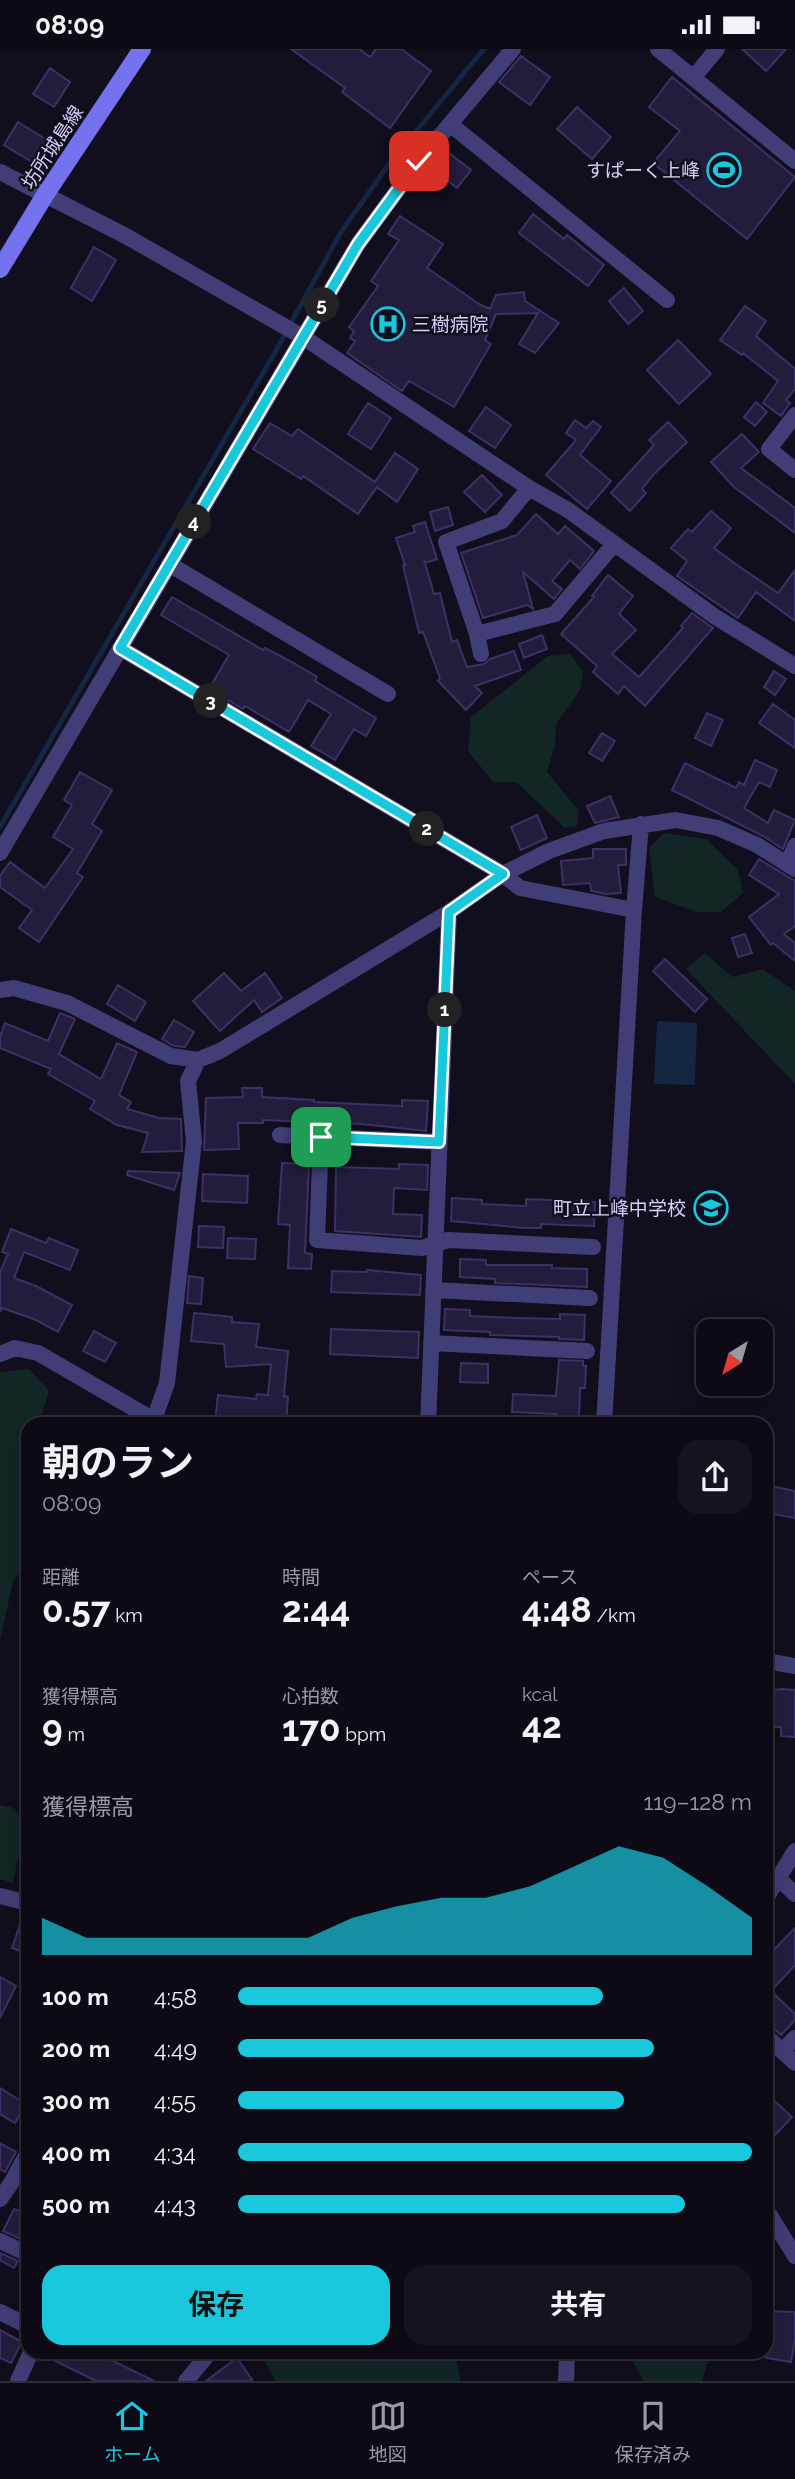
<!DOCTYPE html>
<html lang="ja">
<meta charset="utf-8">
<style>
:root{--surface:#0d0a16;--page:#16131f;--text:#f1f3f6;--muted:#9a9aa1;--line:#2d2b35;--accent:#19c8dc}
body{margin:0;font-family:Raleway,"Noto Sans JP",sans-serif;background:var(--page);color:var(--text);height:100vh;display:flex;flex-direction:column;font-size:26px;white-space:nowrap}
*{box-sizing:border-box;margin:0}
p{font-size:23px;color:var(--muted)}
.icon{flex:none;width:38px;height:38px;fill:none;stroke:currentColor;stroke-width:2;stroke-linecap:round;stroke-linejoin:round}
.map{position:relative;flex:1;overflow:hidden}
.sheet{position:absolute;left:21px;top:1368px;width:752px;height:942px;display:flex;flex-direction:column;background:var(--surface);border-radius:21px;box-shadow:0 7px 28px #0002,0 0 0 2px var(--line)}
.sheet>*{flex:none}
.needle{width:46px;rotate:217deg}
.fabs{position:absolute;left:696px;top:1270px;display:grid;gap:14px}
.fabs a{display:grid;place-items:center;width:77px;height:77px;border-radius:14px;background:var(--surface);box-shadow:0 7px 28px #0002,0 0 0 2px var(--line);font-size:35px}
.pin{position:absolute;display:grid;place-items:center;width:60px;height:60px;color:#fff;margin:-30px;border-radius:14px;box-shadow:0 4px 10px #0006}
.km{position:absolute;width:35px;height:35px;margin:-18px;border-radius:50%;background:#222;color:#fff;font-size:19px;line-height:35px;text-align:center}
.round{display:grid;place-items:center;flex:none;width:74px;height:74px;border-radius:21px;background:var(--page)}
.head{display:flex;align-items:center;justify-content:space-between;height:119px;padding:0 21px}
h1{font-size:38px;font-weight:700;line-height:52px}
.stats{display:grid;grid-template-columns:repeat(3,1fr);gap:10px;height:119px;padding:7px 21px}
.stats div{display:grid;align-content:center}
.stats b{font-size:35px;font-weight:700}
.stats small{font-size:19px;font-weight:400}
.stats p{font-size:19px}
.chart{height:196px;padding:14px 21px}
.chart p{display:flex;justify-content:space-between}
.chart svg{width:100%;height:126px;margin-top:7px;fill:var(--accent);opacity:.7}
.primary-button{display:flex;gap:14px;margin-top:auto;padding:14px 21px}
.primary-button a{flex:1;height:80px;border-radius:21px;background:var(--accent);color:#111;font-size:28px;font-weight:700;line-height:80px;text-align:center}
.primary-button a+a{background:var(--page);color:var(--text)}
ul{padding:0 21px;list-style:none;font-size:23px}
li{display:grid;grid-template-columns:112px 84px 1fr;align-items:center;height:52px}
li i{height:18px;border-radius:9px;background:var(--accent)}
.status{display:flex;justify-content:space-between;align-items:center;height:49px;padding:0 35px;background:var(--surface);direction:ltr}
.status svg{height:19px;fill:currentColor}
.dock{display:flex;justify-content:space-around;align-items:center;height:98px;border-top:2px solid var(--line);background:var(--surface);font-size:19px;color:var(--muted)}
.dock a{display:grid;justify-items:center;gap:4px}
.dock .on{color:var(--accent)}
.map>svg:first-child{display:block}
.green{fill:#122626}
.water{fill:#142641}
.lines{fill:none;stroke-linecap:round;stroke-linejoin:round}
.stream{stroke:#142641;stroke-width:5}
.building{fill:#231c3c;stroke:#3c3165;stroke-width:2}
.minor{stroke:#413e77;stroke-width:16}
.secondary{stroke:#7572ef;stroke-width:18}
.route-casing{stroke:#fff;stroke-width:14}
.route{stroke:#19c8dc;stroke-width:9}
.labels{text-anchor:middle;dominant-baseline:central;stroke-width:5;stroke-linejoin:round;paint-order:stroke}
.street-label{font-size:19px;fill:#d5d0fa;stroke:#110e1d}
.poi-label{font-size:19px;fill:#d5d0fa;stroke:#110e1d;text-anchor:end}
</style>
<div class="status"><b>08:09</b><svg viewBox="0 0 49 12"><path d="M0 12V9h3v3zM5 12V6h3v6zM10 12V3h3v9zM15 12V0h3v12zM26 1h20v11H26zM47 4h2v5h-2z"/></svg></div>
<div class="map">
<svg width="795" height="2332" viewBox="0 0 795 2332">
<rect width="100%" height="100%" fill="#110e1d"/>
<path class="green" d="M570,605L583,622L580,641L556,675L555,696L547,723L579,762L577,777L565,779L516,733H493L468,702L471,668L548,607Z
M664,784L706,790L738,821L743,844L721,863H697L655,848L649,799Z
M705,904L732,928L763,920L795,942V1035L686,920Z
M29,1320L49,1342L39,1375L28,1376V1511L13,1533L0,1591V1323Z
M0,1756L14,1759L25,1775L13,1834L0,1830Z
M260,2303H454L461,2332H275Z
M627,2303H744L745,2308L709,2310L702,2332H644Z"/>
<path class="water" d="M657,972L697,974L695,1036L654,1035Z"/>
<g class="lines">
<path class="stream" d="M0,778L274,305L341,183L389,115L484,0"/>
</g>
<path class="building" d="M291,0H359L370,8L376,0H401L431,22L390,79L342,43L345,39Z
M742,0H786L766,22Z
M521,7L550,28L530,56L499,33Z
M50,19L70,33L54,58L33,45Z
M672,28L795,128L747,190L653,114L680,82L649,58Z
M577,58L611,88L592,110L557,80Z
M18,73L50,93L37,116L4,96Z
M445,101L471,121L457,139L431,119Z
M533,165L564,190L567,186L604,216L588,237L519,184Z
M400,167L443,195L427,219L479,255L490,260L496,246L524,243L525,252L559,274L535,304L519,295L538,264L496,265L485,291L491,295L454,358L409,332L402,342L347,304L355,292L350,289L354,282L349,278L378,237L371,232L399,191L388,185Z
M94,198L116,211L92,252L71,239Z
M624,239L643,262L628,275L609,252Z
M745,257L766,272L756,287L795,320V340L786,351L790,354L781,367L763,354L778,332L743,304L742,306L720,291Z
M678,291L711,325L679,355L647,321Z
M756,353L767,363L755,377L744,368Z
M368,354L391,369L371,400L348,385Z
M486,358L511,376L495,399L469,382Z
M575,371L586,379L593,372L601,378L580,406L611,432L587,460L546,426L576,391L566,384Z
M668,373L687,393L654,425L642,440L646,444L630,462L611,444L654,396L649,391Z
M270,374L292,387L298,380L375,433L395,404L418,420L397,453L377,438L358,465L303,427L301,430L253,400Z
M742,385L759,403L741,419L795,459V484L734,438L711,413Z
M482,426L502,446L485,463L464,443Z
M448,458L453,476L435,482L430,463Z
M711,462L731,479L714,499L737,516L778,544L795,521V572L756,543L738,569L677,527L687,512L671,499L688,480L692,483Z
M536,465L558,485L565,477L594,502L580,520L570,511L552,532L562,540L554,550L523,523L533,560L527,556L483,569L461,504L517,486Z
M425,473L437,510L425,514L424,511L434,545L440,544L452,593L457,591L467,618L484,615L490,610L514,602L521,621L475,637L482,644L466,661L438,632L440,629L423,583L419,584L403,516H405L396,489L415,483L413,477Z
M608,526L633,547L619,565L636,581L612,605L639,628L683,579L681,577L692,564L713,579L645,657L624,637L618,645L593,623L597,617L561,585L594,548L592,547Z
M172,548L263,601L265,599L292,613L317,628L315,632L376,669L366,687L354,680L335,711L311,697L331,665L308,651L289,683L245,657L243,660L209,640L229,606L161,566Z
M542,586L547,600L524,609L519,595Z
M774,622L786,630L775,646L764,638Z
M773,655L795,671V699L759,674Z
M707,664L723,671L711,697L695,689Z
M602,684L615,692L602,712L589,704Z
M755,711L777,721L770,738L759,733L744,759L768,774L774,761L795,771L783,800L763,787L672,741L685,714L736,739L739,733L744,736Z
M80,723L112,741L92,775L102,782L77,824L83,828L39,893L19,879L32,861L0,838V827L10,813L45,839L73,800L53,788L72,756L64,751Z
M610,747L619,768L595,774L587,757Z
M537,766L547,789L521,801L511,778Z
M593,800H626V816H618L621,844L606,845L591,842L590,834L563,836L561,812L593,809Z
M759,810L795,832V877L784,885L795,894V912L773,894L771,896L749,868L779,845L749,826Z
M745,885L752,904L738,908L732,889Z
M665,910L707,950L695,963L653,922Z
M224,924L241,942L265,924L282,949L262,963L254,951L220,982L193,952Z
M118,936L146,953L135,972L107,955Z
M60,964L75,970L59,1005L101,1030L117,994L137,1003L119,1046L131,1053L127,1060L159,1069L181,1070L182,1102L142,1103L148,1084L117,1076L90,1060L95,1052L48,1025L51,1020L0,999V988L5,974L48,992Z
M174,971L194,983L185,998L174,997L162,990Z
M242,1039H262V1048L314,1051V1053L402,1057V1051L428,1052L426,1082L362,1075L263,1071V1074H238L239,1100L204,1101L206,1049L243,1048Z
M282,1114L309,1115L305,1204L312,1205L311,1220L288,1219L290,1176L278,1175Z
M399,1115L428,1116L427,1141L394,1139L393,1165L422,1166L421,1188L335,1182L336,1118L399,1120Z
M128,1122L180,1124L174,1141L127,1126Z
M203,1125L248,1127L247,1154L202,1152Z
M452,1149L482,1151V1155L526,1157V1150L595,1153L594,1177L541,1175V1179H525L451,1172Z
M199,1177L224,1178L223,1199L198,1198Z
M11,1180L46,1194L49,1189L78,1201L70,1221L24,1203L14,1229L36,1237L72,1256L58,1283L34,1270L2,1259L0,1263V1223L8,1205L2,1203Z
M228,1189L256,1190L255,1210L227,1209Z
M460,1210L486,1211V1216H552V1219L587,1220V1238L495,1234V1230L460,1228Z
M367,1221L421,1226L420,1246L331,1243L332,1222L367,1223Z
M189,1227L203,1229L201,1255L187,1254Z
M445,1260L470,1261V1267L518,1269L560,1270V1265L585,1266L584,1291L559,1290V1288L490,1286V1283L444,1281Z
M194,1264L232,1268V1273L259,1275L256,1298L288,1302L284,1347L288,1348L286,1375L246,1371L245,1376L215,1373L218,1346L256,1350L257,1345L268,1346L271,1315L226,1318L224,1295L191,1292Z
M331,1280L419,1283L418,1309L330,1305Z
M94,1282L116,1294L105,1313L83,1302Z
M559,1311L583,1312V1317H586L585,1339H580L579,1369L556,1368V1365L512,1363L513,1345L556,1347Z
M461,1314L488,1315V1334L460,1333Z
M766,1436L795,1442V1469L766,1464Z
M782,1640L795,1641V1688L781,1687V1678H766V1642Z
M24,1864H28V1905L12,1899Z
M795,1879V1916L771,1942L795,1965V1971L781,1986L766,1972V1909Z
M0,1928L16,1937L0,1969Z
M0,2039L26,2055L15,2074L0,2065Z
M766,2044L792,2068L774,2087L766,2080Z
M0,2094L16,2103L5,2123L0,2120Z
M14,2160L28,2166L27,2193L3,2182Z
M0,2204L18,2212L14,2219L0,2211Z
M766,2262L795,2263V2290L791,2313L766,2309Z
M0,2281L22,2293L11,2314L0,2309Z
M41,2303H95L154,2332H96L41,2305Z
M237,2309L253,2332H206Z"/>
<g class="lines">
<path class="minor" d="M658,0L795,112
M693,29L717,0
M450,75L667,251
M0,123L124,186L303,288L529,439L568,461L714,567L795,617
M795,366L769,400L795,421
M169,515L388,645
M477,585L555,565L614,495
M120,599L503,825L520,839L634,861
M481,605L477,585L446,493L502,472L529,439
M0,804L358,195L419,112L513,0
M788,815L795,797
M0,941L14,939L67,954L171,1007L198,1011L220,1002L449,863L503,825L549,802L604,782L676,771L718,779L757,796L795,820
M280,1086L439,1093
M321,1088L317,1191L422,1199L448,1191L593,1198
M433,1241L590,1249
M431,1294L587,1302
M0,1305L15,1299L38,1304L152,1370
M152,1376L167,1334L194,1092L188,1032L198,1011
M428,1376L449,863
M604,1376L634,861L641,775
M766,1612L795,1617
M778,1829L795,1845
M0,1847L28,1854
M766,1849L795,1802
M766,1987L795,2014
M782,2002L795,1989
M0,2150L10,2136L28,2103
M766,2160L795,2207
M0,2192L28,2205
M0,2263L28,2277
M18,2332L31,2303
M186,2332L210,2303
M566,2332L567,2303"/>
<path class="secondary" d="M0,220L45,146L142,0"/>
</g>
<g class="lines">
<defs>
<path id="route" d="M321,1088L439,1093L449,863L503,825L120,599L358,195L419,112"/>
</defs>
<use href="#route" class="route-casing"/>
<use href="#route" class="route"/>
</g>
<defs>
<symbol id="stadium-ring" viewBox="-11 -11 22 22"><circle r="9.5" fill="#110e1d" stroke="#19c8dc" stroke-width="1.5"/><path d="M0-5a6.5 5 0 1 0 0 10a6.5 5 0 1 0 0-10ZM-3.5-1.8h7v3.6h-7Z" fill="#19c8dc"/></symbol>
<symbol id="hospital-ring" viewBox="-11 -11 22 22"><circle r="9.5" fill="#110e1d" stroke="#19c8dc" stroke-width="1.5"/><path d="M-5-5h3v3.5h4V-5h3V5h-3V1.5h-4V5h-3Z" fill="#19c8dc"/></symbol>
<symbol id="school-ring" viewBox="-11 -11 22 22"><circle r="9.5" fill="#110e1d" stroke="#19c8dc" stroke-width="1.5"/><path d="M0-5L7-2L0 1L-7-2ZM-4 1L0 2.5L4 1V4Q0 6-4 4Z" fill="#19c8dc"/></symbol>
</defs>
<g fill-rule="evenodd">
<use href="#stadium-ring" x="705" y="102" width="38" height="38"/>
<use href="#hospital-ring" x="369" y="256" width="38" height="38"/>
<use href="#school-ring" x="692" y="1140" width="38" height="38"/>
</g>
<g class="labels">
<g class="street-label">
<text transform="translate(52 98) rotate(-57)">坊所城島線</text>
</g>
<g class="poi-label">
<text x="700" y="121">すぱーく上峰</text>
<text x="412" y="275" text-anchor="start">三樹病院</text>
<text x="686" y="1159">町立上峰中学校</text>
</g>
</g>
</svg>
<div class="fabs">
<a><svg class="needle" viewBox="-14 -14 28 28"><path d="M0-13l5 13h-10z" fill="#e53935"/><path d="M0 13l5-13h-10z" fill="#9a9aa1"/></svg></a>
</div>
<div class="pin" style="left:321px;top:1088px;background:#1e9e55"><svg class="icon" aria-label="arrive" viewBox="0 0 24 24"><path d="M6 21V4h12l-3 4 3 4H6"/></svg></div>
<div class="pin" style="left:419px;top:112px;background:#d93025"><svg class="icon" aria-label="check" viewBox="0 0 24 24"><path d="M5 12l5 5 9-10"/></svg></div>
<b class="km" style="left:445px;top:961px">1</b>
<b class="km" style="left:427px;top:780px">2</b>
<b class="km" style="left:211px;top:652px">3</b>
<b class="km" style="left:194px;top:473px">4</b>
<b class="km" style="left:322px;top:256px">5</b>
<section class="sheet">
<div class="head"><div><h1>朝のラン</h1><p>08:09</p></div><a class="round"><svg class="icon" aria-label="share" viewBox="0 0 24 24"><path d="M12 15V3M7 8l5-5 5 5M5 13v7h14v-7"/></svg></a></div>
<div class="stats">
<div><p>距離</p><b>0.57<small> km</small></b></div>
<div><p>時間</p><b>2:44</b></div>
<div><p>ペース</p><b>4:48<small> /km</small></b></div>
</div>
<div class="stats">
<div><p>獲得標高</p><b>9<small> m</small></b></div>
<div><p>心拍数</p><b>170<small> bpm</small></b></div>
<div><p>kcal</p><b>42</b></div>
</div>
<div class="chart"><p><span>獲得標高</span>119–128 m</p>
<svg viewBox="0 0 160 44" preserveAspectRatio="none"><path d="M0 44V31L10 38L20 38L30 38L40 38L50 38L60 38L70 31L80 27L90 24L100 24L110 20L120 13L130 6L140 10L150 20L160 31V44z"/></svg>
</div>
<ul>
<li><b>100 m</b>4:58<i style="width:71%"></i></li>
<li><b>200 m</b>4:49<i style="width:81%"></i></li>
<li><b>300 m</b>4:55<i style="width:75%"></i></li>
<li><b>400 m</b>4:34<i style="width:100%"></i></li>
<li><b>500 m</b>4:43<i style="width:87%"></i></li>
</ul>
<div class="primary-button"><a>保存</a><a>共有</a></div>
</section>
</div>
<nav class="dock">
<a class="on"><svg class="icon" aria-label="home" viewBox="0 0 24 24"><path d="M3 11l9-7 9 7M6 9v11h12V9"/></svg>ホーム</a>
<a><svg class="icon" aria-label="map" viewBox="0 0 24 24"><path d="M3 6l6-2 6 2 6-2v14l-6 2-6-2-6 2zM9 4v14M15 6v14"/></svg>地図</a>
<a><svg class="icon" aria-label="saved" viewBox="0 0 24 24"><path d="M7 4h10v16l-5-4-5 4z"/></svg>保存済み</a>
</nav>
